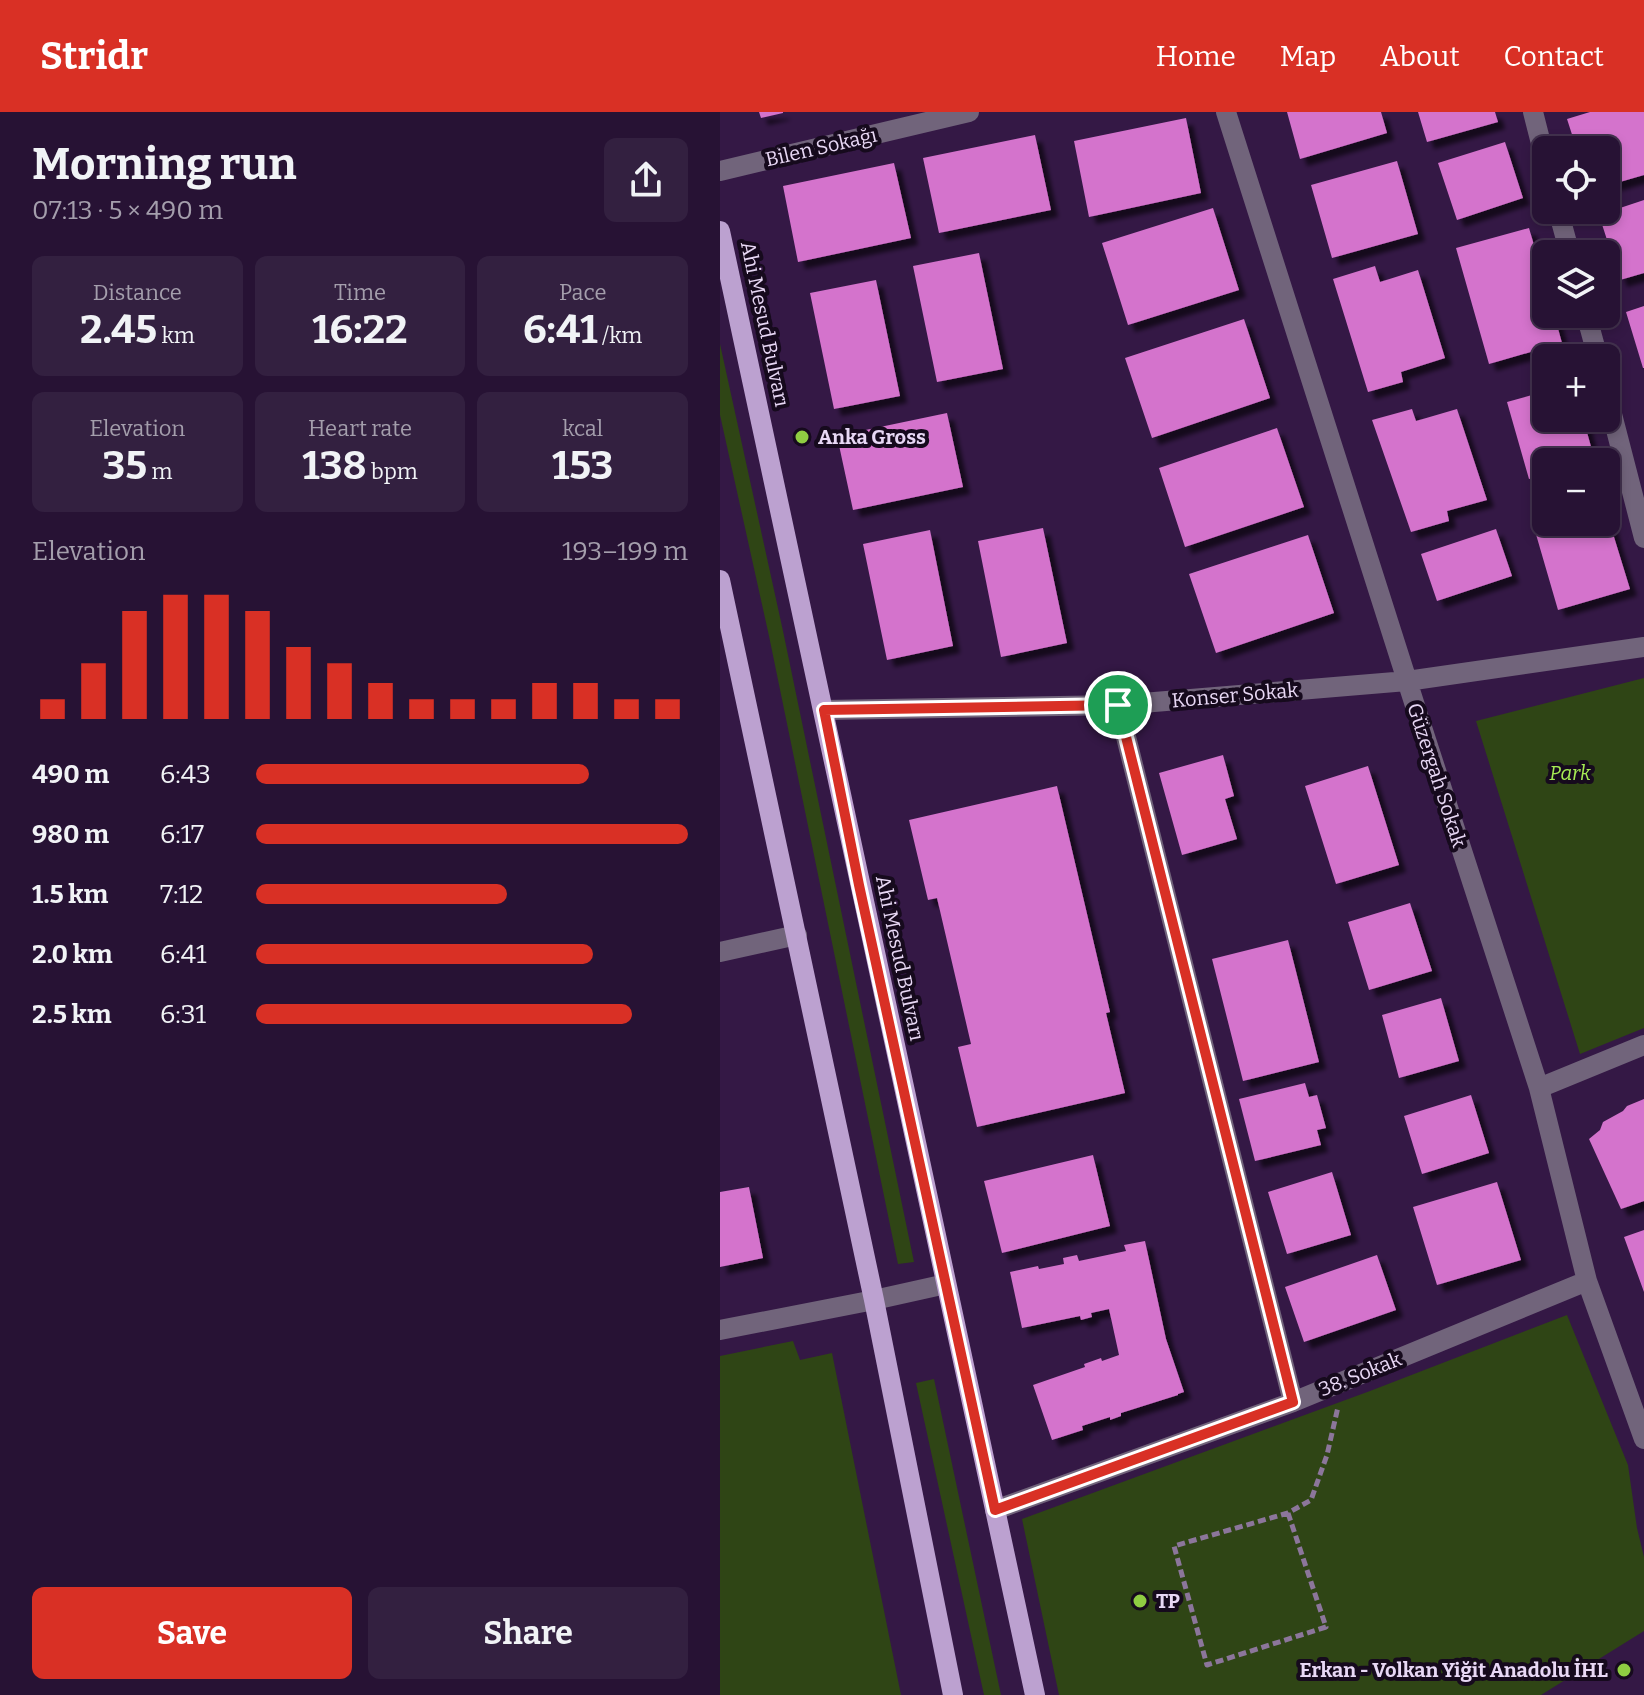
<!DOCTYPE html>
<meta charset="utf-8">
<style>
:root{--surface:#271234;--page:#332040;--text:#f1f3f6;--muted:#a49eac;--line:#43324f;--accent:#d93025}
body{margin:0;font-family:Bitter,serif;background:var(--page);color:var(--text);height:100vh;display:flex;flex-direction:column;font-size:30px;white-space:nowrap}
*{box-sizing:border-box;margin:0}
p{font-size:26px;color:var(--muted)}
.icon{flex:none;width:44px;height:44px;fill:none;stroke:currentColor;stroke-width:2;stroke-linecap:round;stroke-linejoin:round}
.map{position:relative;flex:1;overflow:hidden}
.side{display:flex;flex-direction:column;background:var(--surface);width:720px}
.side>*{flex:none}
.tools{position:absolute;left:812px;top:24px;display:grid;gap:16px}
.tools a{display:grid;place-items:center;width:88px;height:88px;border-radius:12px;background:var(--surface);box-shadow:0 4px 12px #0003,0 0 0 2px var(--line);font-size:40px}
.pin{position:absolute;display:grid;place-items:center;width:68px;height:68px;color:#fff;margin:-34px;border:4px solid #fff;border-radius:50%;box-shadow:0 2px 8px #0007}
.round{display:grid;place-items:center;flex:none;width:84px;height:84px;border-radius:12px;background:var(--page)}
.headline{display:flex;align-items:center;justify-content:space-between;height:136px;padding:0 32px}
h1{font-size:44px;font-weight:700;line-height:60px}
.stats{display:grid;grid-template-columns:repeat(3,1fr);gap:12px;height:136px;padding:8px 32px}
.stats div{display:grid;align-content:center;border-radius:12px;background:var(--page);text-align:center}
.stats b{font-size:40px;font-weight:700}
.stats small{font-size:22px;font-weight:400}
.stats p{font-size:22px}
.chart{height:224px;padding:16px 32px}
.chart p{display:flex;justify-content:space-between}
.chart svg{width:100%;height:144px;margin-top:8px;stroke:var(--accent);stroke-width:6}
.action{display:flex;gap:16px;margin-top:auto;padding:16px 32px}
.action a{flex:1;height:92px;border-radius:12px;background:var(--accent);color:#fff;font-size:32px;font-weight:700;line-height:92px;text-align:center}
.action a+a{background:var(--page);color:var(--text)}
ul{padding:0 32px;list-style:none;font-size:26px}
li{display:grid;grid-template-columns:128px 96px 1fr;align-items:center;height:60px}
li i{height:20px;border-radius:10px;background:var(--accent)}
header{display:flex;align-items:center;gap:48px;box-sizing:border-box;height:112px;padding:0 40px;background:var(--accent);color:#fff}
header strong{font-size:38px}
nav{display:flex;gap:44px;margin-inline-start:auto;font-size:28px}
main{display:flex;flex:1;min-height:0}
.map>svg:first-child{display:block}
.green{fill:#2f4515}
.building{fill:#d473cc;filter:url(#shadow)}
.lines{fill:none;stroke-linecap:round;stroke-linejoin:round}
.path{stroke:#8c769b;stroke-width:5;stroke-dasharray:8 4;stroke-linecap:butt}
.minor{stroke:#71647b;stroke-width:20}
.major{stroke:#bca1d0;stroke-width:20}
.route-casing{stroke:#fff;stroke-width:16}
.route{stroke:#d93025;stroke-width:10}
.poi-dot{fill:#8fcd42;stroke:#160a1d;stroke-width:3}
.labels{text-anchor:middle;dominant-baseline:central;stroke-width:8;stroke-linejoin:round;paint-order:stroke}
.street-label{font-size:20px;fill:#e8d8f5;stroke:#160a1d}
.poi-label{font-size:20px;font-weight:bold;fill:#e8d8f5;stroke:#160a1d;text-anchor:start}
.park-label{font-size:20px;font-style:italic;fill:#a6eb54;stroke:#160a1d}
</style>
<header>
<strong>Stridr</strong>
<nav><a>Home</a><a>Map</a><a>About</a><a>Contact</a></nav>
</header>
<main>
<section class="side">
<div class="headline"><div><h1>Morning run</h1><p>07:13 · 5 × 490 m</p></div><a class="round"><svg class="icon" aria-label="share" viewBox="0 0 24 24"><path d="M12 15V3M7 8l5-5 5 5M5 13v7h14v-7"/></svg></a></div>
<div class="stats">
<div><p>Distance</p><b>2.45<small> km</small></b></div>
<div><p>Time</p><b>16:22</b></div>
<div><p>Pace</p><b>6:41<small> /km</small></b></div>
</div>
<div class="stats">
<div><p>Elevation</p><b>35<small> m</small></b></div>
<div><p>Heart rate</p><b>138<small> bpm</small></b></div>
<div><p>kcal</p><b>153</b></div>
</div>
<div class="chart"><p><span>Elevation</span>193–199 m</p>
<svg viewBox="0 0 160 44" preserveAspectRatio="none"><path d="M5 44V38M15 44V27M25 44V11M35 44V6M45 44V6M55 44V11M65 44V22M75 44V27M85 44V33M95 44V38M105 44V38M115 44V38M125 44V33M135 44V33M145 44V38M155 44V38"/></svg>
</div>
<ul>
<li><b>490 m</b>6:43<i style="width:77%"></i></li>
<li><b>980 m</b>6:17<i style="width:100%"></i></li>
<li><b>1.5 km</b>7:12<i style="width:58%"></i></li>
<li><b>2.0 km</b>6:41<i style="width:78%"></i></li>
<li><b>2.5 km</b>6:31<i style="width:87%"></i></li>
</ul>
<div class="action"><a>Save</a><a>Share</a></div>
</section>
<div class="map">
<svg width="924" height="1583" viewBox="0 0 924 1583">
<defs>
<filter id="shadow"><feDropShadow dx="7" dy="7" stdDeviation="2" flood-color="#0009"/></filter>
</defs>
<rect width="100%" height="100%" fill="#341845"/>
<path class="green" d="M0,232L63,519L194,1150L178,1152L49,524L0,303Z
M924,566V916L860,942L756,609Z
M847,1203L908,1353L917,1416L924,1445V1519L821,1583H339L302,1407L650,1279Z
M73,1229L80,1248L112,1241L181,1583H0V1244Z
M214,1267L281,1583H264L196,1271Z"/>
<path class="building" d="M39,0H63V1L41,6Z
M567,0H661L667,21L580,47Z
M698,0H775L778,10L707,30Z
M870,0H924V63L886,74V38H857L847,7Z
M466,6L481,81L369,105L354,29Z
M315,23L331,98L219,121L203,46Z
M785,30L803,86L737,108L718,51Z
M677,49L698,122L612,146L591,73Z
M174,51L191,126L78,150L63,74Z
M924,88V161L900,168L879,103Z
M493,96L519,178L408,213L382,131Z
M809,116L826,174V202H834L842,231L769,252L736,136Z
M259,141L283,257L217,270L193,154Z
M655,154L660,170L698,158L725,246L681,260L683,270L648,280L613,167Z
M156,168L180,284L114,297L90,181Z
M924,194V256H923L906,200Z
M524,207L550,286L432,326L405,246Z
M826,279V306H863L875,349L826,350V363L809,367L787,290Z
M692,297L696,309L737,297L767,388L727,399L729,409L691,420L652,308Z
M227,301L243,375L133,398L117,324Z
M557,316L584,395L465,435L439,356Z
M886,399L910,477L838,498L813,412L826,409L886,410Z
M323,416L347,531L281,545L258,429Z
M776,417L792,464L717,489L701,442Z
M210,418L233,534L167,548L143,432Z
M588,423L614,501L496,541L469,462Z
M503,643L514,684L505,687L517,727L462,743L439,661Z
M648,654L679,753L616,772L585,674Z
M337,674L390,900L386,901L405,981L257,1015L238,935L251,932L217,786L208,788L189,708Z
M690,791L712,859L649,878L628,810Z
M568,828L599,950L523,969L492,847Z
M721,886L739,949L679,966L662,903Z
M585,971L589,985L597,983L606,1016L597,1018L601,1033L535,1049L519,987Z
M751,983L769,1041L702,1062L684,1004Z
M924,987V1089L901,1097L869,1027L880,1018L883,1010L903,999L907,994Z
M373,1043L390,1114L282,1141L264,1069Z
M612,1060L631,1123L567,1142L548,1080Z
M777,1070L801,1148L717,1173L693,1095Z
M29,1075L43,1146L0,1155V1080Z
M924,1118V1180L904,1125Z
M425,1129L446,1227L464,1280L458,1282V1283L401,1301V1304L390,1308V1305L362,1314L363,1318L332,1328L313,1273L365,1255L364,1252L381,1246L382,1249L399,1243L389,1197L371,1201L372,1205L361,1208L360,1204L302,1216L290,1160L318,1154L319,1157L344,1152L343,1146L357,1143L359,1149L406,1139L404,1133Z
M657,1143L676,1198L584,1230L565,1175Z"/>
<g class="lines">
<path class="path" d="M568,1401L606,1515L487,1553L454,1434L568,1401L591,1388L607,1343L618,1295"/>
<path class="minor" d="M506,0L698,603L819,976L867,1169L924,1327
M813,0L826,51
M0,59L249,0
M838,98L850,142
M866,202L878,246
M886,279L924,426
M398,593L573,1290
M104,598L398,593L687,569L924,535
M0,840L77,823
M819,976L924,933
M0,1218L154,1188L226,1172
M275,1398L573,1290L867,1169"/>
<path class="major" d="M0,119C105,607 209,1095 315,1583
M0,468L154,1188L233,1583"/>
</g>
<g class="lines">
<defs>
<path id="route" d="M398,593L573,1290L275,1398L139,773L104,598Z"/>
</defs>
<use href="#route" class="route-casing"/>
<use href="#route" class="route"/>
</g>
<g class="poi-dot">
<circle cx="82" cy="325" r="8"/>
<circle cx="420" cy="1489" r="8"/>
<circle cx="904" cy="1558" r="8"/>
</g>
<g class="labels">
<g class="street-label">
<text transform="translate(101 35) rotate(-13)">Bilen Sokağı</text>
<text transform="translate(45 212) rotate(78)">Ahi Mesud Bulvarı</text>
<text transform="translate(515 583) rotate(-5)">Konser Sokak</text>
<text transform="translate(717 663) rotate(72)">Güzergah Sokak</text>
<text transform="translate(180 846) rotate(78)">Ahi Mesud Bulvarı</text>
<text transform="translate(640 1262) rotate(-22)">38. Sokak</text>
</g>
<g class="poi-label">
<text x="98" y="325">Anka Gross</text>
<text x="436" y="1489">TP</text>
<text x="888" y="1558" text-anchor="end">Erkan - Volkan Yiğit Anadolu İHL</text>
</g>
<g class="park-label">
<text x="850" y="661">Park</text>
</g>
</g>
</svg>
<div class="tools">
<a><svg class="icon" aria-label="locate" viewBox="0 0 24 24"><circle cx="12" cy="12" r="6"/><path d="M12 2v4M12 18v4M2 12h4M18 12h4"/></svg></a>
<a><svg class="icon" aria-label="layers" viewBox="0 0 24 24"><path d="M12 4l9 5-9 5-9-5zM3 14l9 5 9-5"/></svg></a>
<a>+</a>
<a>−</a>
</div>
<div class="pin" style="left:398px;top:593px;background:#1e9e55"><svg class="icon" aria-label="arrive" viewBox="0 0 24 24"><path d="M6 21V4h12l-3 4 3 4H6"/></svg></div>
</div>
</main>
